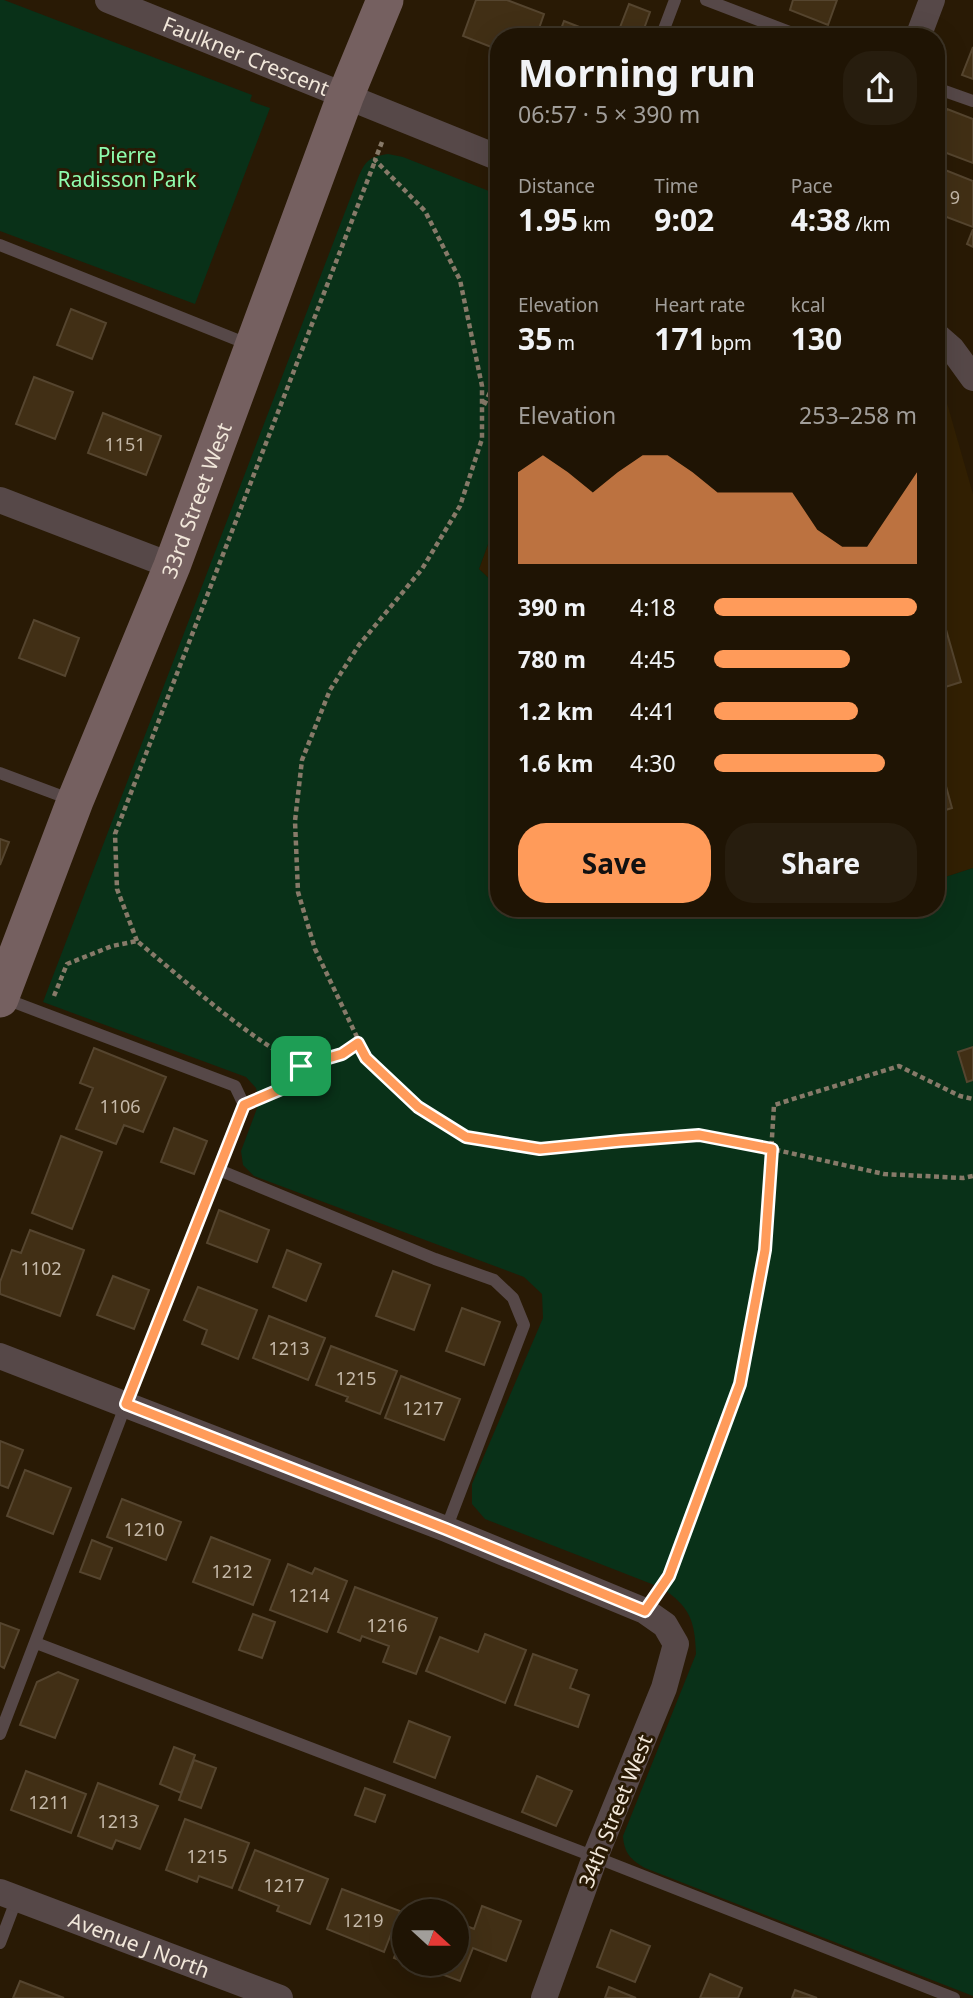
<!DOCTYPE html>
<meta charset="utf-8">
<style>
:root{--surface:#1f1404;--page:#271d0e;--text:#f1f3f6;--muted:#a19e9a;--line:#3c3326;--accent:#ff9b5a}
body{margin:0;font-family:"Noto Sans",sans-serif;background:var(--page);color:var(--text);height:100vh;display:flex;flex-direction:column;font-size:26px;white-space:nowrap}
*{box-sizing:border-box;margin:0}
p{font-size:23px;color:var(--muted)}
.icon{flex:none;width:38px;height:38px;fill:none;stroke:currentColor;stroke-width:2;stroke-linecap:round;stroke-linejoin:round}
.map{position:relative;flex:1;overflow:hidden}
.panel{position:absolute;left:490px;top:28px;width:455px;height:889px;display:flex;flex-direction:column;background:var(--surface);border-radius:28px;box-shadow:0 7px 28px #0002,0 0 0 2px var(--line)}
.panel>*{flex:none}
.needle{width:46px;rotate:111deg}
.controls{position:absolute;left:392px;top:1899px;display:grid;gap:14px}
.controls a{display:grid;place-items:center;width:77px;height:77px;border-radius:50%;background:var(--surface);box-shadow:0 7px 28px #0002,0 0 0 2px var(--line);font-size:35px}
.pin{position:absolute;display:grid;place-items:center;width:60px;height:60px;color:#fff;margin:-30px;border-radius:14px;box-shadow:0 4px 10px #0006}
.round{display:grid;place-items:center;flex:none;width:74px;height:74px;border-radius:28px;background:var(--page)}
.headline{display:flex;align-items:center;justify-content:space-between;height:119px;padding:0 28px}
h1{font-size:38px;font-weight:700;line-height:52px}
.figures{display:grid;grid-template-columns:repeat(3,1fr);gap:10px;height:119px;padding:7px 28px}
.figures div{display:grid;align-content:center}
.figures b{font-size:30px;font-weight:700}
.figures small{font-size:19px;font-weight:400}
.figures p{font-size:19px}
.chart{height:196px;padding:14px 28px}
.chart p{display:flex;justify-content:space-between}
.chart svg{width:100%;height:126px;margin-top:7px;fill:var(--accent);opacity:.7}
.cta{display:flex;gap:14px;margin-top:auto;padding:14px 28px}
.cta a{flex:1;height:80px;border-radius:28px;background:var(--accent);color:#111;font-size:28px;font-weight:700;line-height:80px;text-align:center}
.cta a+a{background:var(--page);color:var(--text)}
ul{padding:0 28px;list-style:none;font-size:23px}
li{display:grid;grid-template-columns:112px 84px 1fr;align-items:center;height:52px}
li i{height:18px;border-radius:9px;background:var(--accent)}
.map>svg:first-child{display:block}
.built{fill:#322003}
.green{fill:#093118}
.building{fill:#412f15;stroke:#55452f;stroke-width:2}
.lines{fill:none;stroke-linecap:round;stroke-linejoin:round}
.path{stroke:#877a69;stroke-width:4.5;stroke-dasharray:5 3.5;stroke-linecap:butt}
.lane{stroke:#564848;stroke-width:12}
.street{stroke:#564848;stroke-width:26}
.secondary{stroke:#756060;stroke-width:37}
.route-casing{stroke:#fff;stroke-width:14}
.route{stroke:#ff9b5a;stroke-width:9}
.labels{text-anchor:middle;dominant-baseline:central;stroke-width:6;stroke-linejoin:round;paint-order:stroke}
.number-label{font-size:18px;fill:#c5b9a9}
.street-label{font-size:21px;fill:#f1e7da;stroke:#291a05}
.park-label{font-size:21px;fill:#8efcae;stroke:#291a05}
</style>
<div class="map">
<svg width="973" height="1998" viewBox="0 0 973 1998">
<rect width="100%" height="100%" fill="#291a05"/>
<path class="built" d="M936,380L945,396L973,494V868L936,880Z
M499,514V588L479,569Z"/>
<path class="green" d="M0,0H4L252,95L250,101L270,108L195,304L0,231Z
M388,154L403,157L499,195V514L479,569L499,588V908H831L834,911L844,908H936V880L973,868V1996L645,1868C631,1860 624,1853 623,1836L696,1654C695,1621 690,1607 662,1588L485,1519L472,1504V1484L543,1318L542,1294L524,1277L254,1176L243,1165L241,1151L259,1103L256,1088L246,1077L43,1002L358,178C366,160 369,157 388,154Z"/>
<path class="building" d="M476,0H507L544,14L536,37H499V50L463,36Z
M793,0H837L828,25L790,10Z
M629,4L650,12L641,37L617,35Z
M564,21L605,37H558Z
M973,47V79L962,75Z
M947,109L973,119V163L936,149V138Z
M940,168L973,181V227L936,213V177Z
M973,229V247L967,244Z
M71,309L106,323L92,359L57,345Z
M34,377L73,392L55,439L16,424Z
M103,413L161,436L146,475L88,453Z
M936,608L941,612L961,682L936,690Z
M34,620L79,638L65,676L19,658Z
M936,750L952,808L936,813Z
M0,839L9,842L0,865Z
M973,1047V1080L967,1082L958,1052Z
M94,1048L166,1077L143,1132L124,1125L116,1144L76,1129L93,1088L80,1083Z
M174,1128L207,1141L194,1174L161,1162Z
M61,1136L102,1152L72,1229L32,1213Z
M219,1210L269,1230L257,1262L207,1243Z
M30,1230L84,1250L60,1316L0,1294V1282L12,1250L21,1253Z
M287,1250L321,1264L306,1301L273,1287Z
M393,1271L430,1285L414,1330L376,1316Z
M113,1276L149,1290L134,1329L97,1315Z
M198,1287L257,1310L238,1359L202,1344L207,1330L184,1320Z
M462,1308L500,1322L484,1365L446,1351Z
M269,1316L325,1338L308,1380L253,1358Z
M331,1346L397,1371L380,1414L346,1401L348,1397L316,1385Z
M401,1376L460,1399L444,1440L385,1418Z
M0,1441L23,1450L8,1488L0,1485Z
M25,1470L71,1488L53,1534L7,1516Z
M122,1499L181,1522L166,1560L107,1537Z
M211,1537L270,1560L253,1605L193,1582Z
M92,1540L112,1548L100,1579L80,1572Z
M288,1564L312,1574L315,1568L347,1581L327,1632L270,1610Z
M355,1587L437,1618L416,1674L383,1662L389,1646L362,1636L360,1641L338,1632Z
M253,1614L275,1622L262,1658L239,1650Z
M0,1623L19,1630L4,1668L0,1666Z
M485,1634L526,1650L505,1703L426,1671L440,1637L478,1652Z
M533,1654L577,1670L570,1688L589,1695L578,1727L515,1705Z
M58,1672L78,1680L55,1738L20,1725L37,1682Z
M409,1721L450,1737L435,1778L394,1762Z
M174,1747L195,1755L181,1793L160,1784Z
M194,1760L216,1768L201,1808L179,1800Z
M26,1771L86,1794L71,1833L11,1810Z
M537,1776L572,1791L556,1826L522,1812Z
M98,1783L158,1806L140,1849L116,1840L112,1849L78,1836Z
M365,1788L385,1795L375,1822L355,1815Z
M185,1819L249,1843L232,1888L199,1876L197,1882L166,1870Z
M255,1850L328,1879L310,1924L277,1911L279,1906L239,1890Z
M342,1889L400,1911L384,1952L327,1929Z
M482,1906L521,1921L506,1961L473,1948L460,1981L431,1970L430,1972L408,1964H457V1922L474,1929Z
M611,1930L650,1946L635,1982L597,1967Z
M404,1931V1962L394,1958Z
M710,1974L742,1988L738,1998H700Z
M20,1981L64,1998H13Z
M609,1987L636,1998H605Z
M795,1990L817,1998H792Z"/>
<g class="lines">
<path class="path" d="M382,142L375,160L425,211L460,280L482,386V439L460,506L422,569L359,645L330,690L302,760L295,821L298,892L315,949L367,1058L417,1107L466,1137L540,1149L621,1141L699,1135L772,1149L884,1174L963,1178L973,1176
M484,405L499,374
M137,941L117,889L115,834L375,161
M54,996L67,964L112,946L137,941C190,985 241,1032 301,1066L342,1053L358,1043
M262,1097L286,1087L301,1066
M661,1587L669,1576L740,1384L765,1250L774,1105L899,1066L960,1096L973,1099"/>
<path class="lane" d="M706,0L803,37
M661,37L675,0
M936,88L973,101
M0,245L250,345
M0,773L72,800
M219,1170L435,1259L494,1280L513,1298L524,1325L446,1529
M36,1643L595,1857L954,1998
M0,1734L126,1404L244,1105L235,1086L3,998
M0,1943L17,1898"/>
<g class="street">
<path id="s1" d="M108,0L499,158"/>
<path d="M918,37L932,0"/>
<path d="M936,335L952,349L973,378"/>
<path d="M0,500L172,566"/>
<path d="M0,1356L446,1529L645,1611L665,1625L676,1644L664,1688L595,1857L544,1998"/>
<path id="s2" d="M0,1892L280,1998"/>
</g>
<path class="secondary" id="s3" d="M0,999L75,801L172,566L345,97L385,0"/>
</g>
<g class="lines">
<defs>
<path id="route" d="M358,1043L366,1058L418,1107L466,1137L540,1149L621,1141L699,1135L772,1149L765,1250L740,1384L669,1576L645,1611L446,1529L126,1404L244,1105L286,1087L301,1066L342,1054Z"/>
</defs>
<use href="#route" class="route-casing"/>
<use href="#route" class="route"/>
</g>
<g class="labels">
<g class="number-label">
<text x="955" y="197">9</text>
<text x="125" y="444">1151</text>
<text x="120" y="1106">1106</text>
<text x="41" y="1268">1102</text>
<text x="289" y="1348">1213</text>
<text x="356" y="1378">1215</text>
<text x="423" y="1408">1217</text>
<text x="144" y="1529">1210</text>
<text x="232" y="1571">1212</text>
<text x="309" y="1595">1214</text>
<text x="387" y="1625">1216</text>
<text x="49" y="1802">1211</text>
<text x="118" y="1821">1213</text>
<text x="207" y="1856">1215</text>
<text x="284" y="1885">1217</text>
<text x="363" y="1920">1219</text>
</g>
<g class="street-label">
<text stroke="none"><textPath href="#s1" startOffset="149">Faulkner Crescent</textPath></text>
<text stroke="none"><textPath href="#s3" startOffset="536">33rd Street West</textPath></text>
<text transform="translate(615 1811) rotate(-68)">34th Street West</text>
<text stroke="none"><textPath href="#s2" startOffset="149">Avenue J North</textPath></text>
</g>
<g class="park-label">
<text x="127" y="155">Pierre<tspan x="127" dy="24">Radisson Park</tspan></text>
</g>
</g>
</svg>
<div class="controls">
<a><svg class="needle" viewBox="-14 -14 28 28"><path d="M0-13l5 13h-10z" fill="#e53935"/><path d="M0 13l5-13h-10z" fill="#a19e9a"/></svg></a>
</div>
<div class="pin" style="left:301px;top:1066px;background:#1e9e55"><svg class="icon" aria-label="arrive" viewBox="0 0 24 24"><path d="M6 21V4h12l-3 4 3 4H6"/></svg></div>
<section class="panel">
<div class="headline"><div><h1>Morning run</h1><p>06:57 · 5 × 390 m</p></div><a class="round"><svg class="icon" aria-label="share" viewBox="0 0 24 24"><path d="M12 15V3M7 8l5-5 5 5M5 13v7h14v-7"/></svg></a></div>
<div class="figures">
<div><p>Distance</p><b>1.95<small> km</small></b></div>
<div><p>Time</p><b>9:02</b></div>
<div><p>Pace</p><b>4:38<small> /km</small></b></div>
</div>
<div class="figures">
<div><p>Elevation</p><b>35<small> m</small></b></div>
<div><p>Heart rate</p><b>171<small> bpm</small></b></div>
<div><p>kcal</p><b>130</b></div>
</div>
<div class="chart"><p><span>Elevation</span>253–258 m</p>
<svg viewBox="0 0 160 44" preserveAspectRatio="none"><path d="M0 44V12L10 6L20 12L30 19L40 12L50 6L60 6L70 12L80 19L90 19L100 19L110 19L120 32L130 38L140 38L150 25L160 12V44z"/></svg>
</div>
<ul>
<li><b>390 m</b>4:18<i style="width:100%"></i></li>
<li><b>780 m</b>4:45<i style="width:67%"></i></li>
<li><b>1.2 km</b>4:41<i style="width:71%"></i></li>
<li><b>1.6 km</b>4:30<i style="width:84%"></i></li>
</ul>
<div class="cta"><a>Save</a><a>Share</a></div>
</section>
</div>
